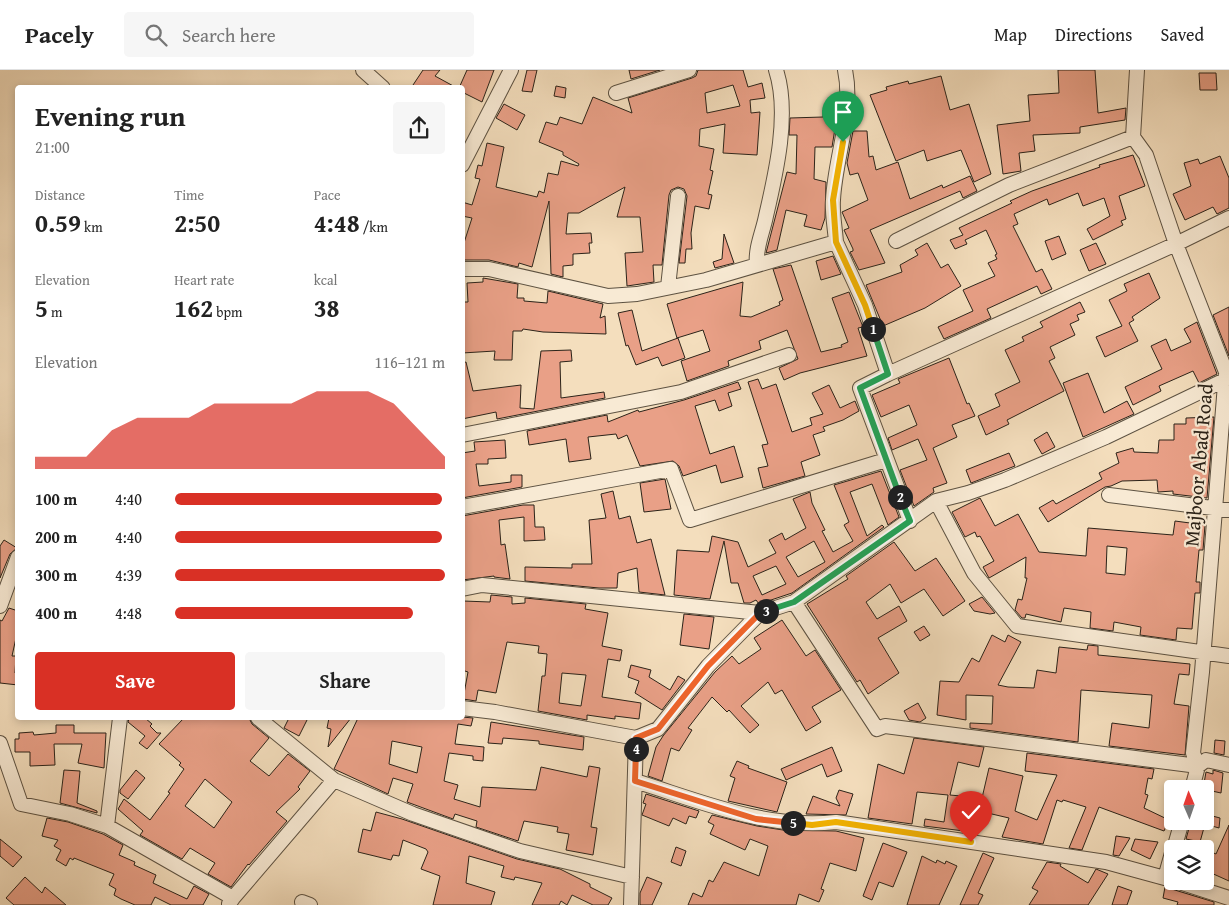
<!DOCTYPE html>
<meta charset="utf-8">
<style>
:root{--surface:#fff;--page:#f6f6f6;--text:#222;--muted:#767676;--line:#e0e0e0;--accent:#d93025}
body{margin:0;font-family:"Gentium Book Plus",serif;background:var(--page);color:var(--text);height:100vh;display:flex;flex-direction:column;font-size:19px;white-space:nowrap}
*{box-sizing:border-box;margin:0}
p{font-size:16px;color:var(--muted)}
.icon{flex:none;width:28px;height:28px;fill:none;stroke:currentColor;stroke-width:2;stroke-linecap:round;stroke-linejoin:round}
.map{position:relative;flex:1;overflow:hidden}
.panel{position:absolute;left:15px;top:15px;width:450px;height:635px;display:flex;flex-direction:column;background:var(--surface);border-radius:5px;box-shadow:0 2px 8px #0003}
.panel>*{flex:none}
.needle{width:32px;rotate:358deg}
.buttons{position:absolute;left:1164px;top:710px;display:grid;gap:10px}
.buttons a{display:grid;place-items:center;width:50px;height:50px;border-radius:5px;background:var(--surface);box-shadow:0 2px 8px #0003;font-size:25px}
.pin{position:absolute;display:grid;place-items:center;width:42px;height:42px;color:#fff;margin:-51px -21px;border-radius:50% 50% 50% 0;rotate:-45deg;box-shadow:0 0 5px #0007}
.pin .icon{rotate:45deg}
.km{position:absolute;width:25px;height:25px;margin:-12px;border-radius:50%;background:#222;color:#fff;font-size:14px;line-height:25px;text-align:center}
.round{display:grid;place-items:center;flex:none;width:52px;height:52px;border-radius:5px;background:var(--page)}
.head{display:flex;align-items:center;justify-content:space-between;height:85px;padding:0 20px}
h1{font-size:28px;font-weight:700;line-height:38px}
.metrics{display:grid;grid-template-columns:repeat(3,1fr);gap:8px;height:85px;padding:5px 20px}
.metrics div{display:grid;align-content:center}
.metrics b{font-size:25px;font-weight:700}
.metrics small{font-size:14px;font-weight:400}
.metrics p{font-size:14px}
.chart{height:140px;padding:10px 20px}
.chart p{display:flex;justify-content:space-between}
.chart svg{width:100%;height:90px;margin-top:5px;fill:var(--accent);opacity:.7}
.button{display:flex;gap:10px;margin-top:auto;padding:10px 20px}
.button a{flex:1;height:58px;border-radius:5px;background:var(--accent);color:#fff;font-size:20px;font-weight:700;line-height:58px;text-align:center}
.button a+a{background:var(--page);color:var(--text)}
ul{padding:0 20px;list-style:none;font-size:16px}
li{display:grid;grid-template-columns:80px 60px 1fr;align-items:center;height:38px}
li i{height:12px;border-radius:6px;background:var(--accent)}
header{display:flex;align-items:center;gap:30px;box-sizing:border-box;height:70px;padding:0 25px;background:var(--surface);border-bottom:1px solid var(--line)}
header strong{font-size:24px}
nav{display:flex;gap:28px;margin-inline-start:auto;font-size:18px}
.search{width:350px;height:45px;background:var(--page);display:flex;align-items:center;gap:12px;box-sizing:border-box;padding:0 18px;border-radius:5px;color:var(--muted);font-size:19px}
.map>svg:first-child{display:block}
.building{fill:#e9a087;stroke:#2b2319;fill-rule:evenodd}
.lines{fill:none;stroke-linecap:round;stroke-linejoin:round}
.minor-casing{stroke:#5d5242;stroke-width:16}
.minor{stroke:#f8ead4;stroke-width:14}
.split-1-casing{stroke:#fff;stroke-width:10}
.split-2-casing{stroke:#fff;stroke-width:10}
.split-3-casing{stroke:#fff;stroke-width:10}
.split-4-casing{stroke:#fff;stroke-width:10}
.split-5-casing{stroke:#fff;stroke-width:10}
.split-6-casing{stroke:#fff;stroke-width:10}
.split-1{stroke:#f5b400;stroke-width:6}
.split-2{stroke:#22a559;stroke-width:6}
.split-3{stroke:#22a559;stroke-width:6}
.split-4{stroke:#f0652b;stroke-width:6}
.split-5{stroke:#f0652b;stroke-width:6}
.split-6{stroke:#f5b400;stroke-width:6}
.labels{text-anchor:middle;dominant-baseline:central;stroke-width:4.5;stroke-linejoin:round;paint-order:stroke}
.street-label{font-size:20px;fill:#2b2319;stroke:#f8ead4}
</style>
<header>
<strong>Pacely</strong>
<div class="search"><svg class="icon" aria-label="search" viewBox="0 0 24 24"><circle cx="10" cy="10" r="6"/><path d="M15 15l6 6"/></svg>Search here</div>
<nav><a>Map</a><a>Directions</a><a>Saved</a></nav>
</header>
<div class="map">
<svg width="1229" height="835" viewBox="0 0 1229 835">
<rect width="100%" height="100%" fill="#f4debd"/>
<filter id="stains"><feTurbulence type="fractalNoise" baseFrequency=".004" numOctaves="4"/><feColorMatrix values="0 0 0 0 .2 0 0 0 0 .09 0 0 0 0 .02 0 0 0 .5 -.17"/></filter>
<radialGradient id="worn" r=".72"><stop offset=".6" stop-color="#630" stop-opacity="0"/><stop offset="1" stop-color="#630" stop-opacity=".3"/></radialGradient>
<path class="building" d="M423,0H440L435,6L457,18H411Z
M467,0H494L482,32L462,22V18H459Z
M527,0H537L532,22L522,21Z
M629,0H660L631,9Z
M698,0H743L748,17L762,13L765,28L750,30L751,43L760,42L757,85L723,83L725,54L700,59L699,76L714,79L710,100L713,101L708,124L712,125L709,139L695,136L691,163L692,179H686L685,193H679L687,126L684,119L678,117L671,120L669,125L662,195H653L654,212L627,216L625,183L643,182L640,147H617L625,117L579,143H568L566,164L591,163L592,173H589L590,183L573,184V195L563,196V207L551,204L549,131L532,197L519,193L518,197L489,190H462V179L472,148L462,146V132L472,135L480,109L475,108L478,95L482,96L487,73L504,77L496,117L537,127L539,121L544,123L548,103L558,105L561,91L578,96L579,94L563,85V82L539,72L546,52L557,55L560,47L582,54L593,27L632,43L628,28L692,8L696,6ZM733,15L740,36L707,43L705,23Z
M1058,0H1095L1098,43L1126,38L1125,50L1080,57V63L1033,65L1035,81L1019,83L1021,101L1003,104L997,55L1030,51L1028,25L1059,23Z
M1199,3H1216L1217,20H1200Z
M941,6L950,40L969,34L991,104L974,112L961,80L927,91L924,80L896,91L870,25L887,20L886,17L908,11L909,14Z
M556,16L566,18L565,28L554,26Z
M504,34L525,45L517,60L496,48Z
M823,40H838L832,77H815L814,109L826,112L825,148L821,160L804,156L807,145L786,140L777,180L766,183L787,102L796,104L797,65H789L790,48L823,47Z
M853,61H867L869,87L873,86L876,100L898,92L910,129L942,115L943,118L970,106L977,121L963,128L960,121L870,160L885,193L859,200L850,182L853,181V179L844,160L849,158L842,142L868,130L858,103L850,105L847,93Z
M1133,85L1145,116L1119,126L1126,149L1121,151L1123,155L1093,170L1087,159L1110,146L1104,128L1083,136L1078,123L1049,135L1047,129L1014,144L1018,154L1013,156L1036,202L1042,199L1052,219L1041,224L1037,216L987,239L991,248L944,269L938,257L973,241L963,220L995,206L988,193L997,189L995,185L997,184L986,160L965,170L967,174L955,179L950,170L963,165L959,158L1012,133L1010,131L1032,121L1100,97L1099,95Z
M1220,86L1229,108V138L1217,144L1213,137L1185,150L1173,124L1191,116L1184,93L1198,89L1200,94Z
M724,164L734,193L715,198L713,192L722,189Z
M1059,166L1066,184L1052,190L1045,171Z
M927,173L941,198L948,194L961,216L925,238L883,256L866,215L902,202L900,195L918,185L915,180Z
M1096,173L1106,194L1089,201L1080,180Z
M833,186L841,204L821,210L816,191Z
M791,195L821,282L842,277L841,275L848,272L832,228L849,222L863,257L858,258L867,286L800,303L784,310L779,298L798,289L787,260L759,271L761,279L728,291L729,296L687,311L681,291L710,281L703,260L677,268L667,234L743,212L740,246L751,247L780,235L779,232L783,230L773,199Z
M1149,203L1160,228L1132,247L1134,250L1129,253L1138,271L1105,287L1096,267L1122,256L1109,230L1127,221L1124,214Z
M483,208L518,214L517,228H524V231L547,233L548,221L603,234L600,248L605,246L606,264L543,262L523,259L522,261H513L512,290H494L495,281L462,283V232H468L467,213L483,212Z
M1080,232L1085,242L1077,245L1079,250L1070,254L1075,265L1050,277L1055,288L1049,291L1064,321L1007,350L1009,354L986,365L978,346L1000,336L995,324L1020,312L1005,280L1024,271L1022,267L1043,257L1040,252Z
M1229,237V286L1213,245Z
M632,240L642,281L678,268L685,288L662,296L658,287L636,295L628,275L626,276L618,243Z
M1197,252L1217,304L1199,313L1193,301L1159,316L1161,321L1133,335L1125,317L1162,299L1151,276L1166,269L1171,281L1191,272L1184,259Z
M571,280L572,291L560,292L561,328L604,322L605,328L497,349L496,342L462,349V293L466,292L473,321L521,315L520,338L534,339L541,281Z
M949,288L967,334L969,333L975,346L952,355L957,367L933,378L947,413L933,418L934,422L914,436L900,400L927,390L918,369L892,380L888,368L917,355L909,335L881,347L872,325L900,313L898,309Z
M1088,303L1104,343L1127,331L1134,344L1083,367L1063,313Z
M758,309L762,319L776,314L792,362L812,355L810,348L823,344L812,323L829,315L840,338L855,331L859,341L843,350L823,357L825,361L813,365L820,385L801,392L805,406L763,418L758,398L768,396L762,375L768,374L748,312Z
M738,312L741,319L728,323L732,336L719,341L715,330L695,336L710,384L734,376L743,407L721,413L716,395L683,406L679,396L673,391L640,396L627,365L618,369L616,364L588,367L591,389L569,392L566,369L529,375L527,361L607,345L608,352L638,340L639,342L684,330Z
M1214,347L1207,428L1173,424V421L1158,422L1157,410L1122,411L1111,416L1105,417L1048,452L1039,438L1053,430L1056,434L1102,409L1099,403L1119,393L1116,383L1133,378L1134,382L1158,383L1159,370H1174V354H1186V348Z
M1047,362L1055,377L1042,384L1034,370Z
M505,370L506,388L488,389V394H476L479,416L511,412V405H522V417L462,428V383L475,381L474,372Z
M1009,383L1015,396L971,413L966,400Z
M881,401L899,447L888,455L872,414L850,422L867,466L882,455L884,457L792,523L759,534L756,530L750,533H744L738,513H731L724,471L710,529L674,525L677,480L709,482L712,466L738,472L748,497L776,483L769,470L782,463L785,470L806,458L793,429L810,422L812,433L825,460L822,461L833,482L853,471L844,455L849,452L834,415ZM814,471L825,492L798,507L786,487ZM776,496L786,514L762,525L753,506Z
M665,409L671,439L644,442L640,413Z
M613,421L619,449L630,446L637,473L651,469L665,525L639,522L637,498L618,503L617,518H599L525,511V497L572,498V494H592L589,450L606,448L601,424Z
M980,428L995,456L1018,444L1039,482L1086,486L1088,458L1173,465L1175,451L1205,455L1203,480H1199L1196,512H1200V523H1195L1192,559L1177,558L1176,570L1140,565L1141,557L1114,552L1113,561L1090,558L1091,542L1064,538L1061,552L1026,544L1025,548H1022L1015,540L1018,529L1022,530L1027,508H1025L1026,487L989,508L983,497L994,491L980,466L977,467L975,462L965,467L952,442ZM1107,476L1127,478L1125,505L1106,503Z
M523,435H534L535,457H544L545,470L524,471V447L499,450L501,475L505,474L510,509L494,507V506L462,510V446Z
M4,470L17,478L10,484L0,508V476Z
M894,472L915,501L936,488L965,531L943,546L924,519L901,533L890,514L866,532L877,549L899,536L907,551L878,568L899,603L868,624L860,610L857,612L807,534L848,509L846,506Z
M491,525L512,527V534L525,533V528L586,534L585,539L608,543L602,576L622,580L620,591L608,589L602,627L641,633L639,649L615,646V649L587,645V650L538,641L542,606H545L547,584L538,583L539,576L507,572L496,623L478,620L476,631L463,629L468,602L462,600L463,531L490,532ZM562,603L586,605L581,636L559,633Z
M982,527L995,543L990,544L974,541L969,534Z
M9,538L18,541V559L12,586H16L15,603H18V615L0,613V550L2,551Z
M684,544L714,547L709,579L680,575Z
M782,550L806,586L815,580L841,620L812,637L821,652L806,661L782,620L775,624L768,612L741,636L759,655L750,663L729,640L727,642L712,627L688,658L692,660L679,681L671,678L662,711L648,706L656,677L663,666L715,602L732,586L739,594L761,579L754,568Z
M924,556L930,565L920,571L914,562Z
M992,565L1005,572L1008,565L1021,572L998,615L1008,617L1034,618L1037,600L1056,603L1059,577L1087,580L1088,575L1098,576V585L1190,594L1189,605L1179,604L1174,634L1189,636L1185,685L1109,676L1112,653L1149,658L1152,625L1081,620L1078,672L970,658V653L992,654L993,626L966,625V650L937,645L940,611L959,612L972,588L979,592Z
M631,595L651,600L649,607L670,620L678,606L685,610L662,640L635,623L639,611L628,607Z
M918,633L926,648L920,652L909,650L904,641Z
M462,647L473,648L471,656L458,654L455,674L484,677L483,691L473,690V686L449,683L444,711L458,715L454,729L480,737L482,717L536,720L541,697L587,707L589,696L600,698L591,757L597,758L593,785L566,780L569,764L557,762L558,757L524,751L518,771L476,757L477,751L455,744L453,749L407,732L413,714L393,708L388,724L334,699L358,648ZM392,671L422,677L417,703L389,694Z
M184,648H249L252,654L269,668L250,691L269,706L288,684L310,701L298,717L300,719L276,742L287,751L249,795L248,794L231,817L208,804L215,793L190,778L182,789L140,765L143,761L118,739L124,729L150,750L170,723L168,722L184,699L179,695L181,693L159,674ZM205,709L232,732L214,758L185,736Z
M289,648H308L299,666L284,658Z
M329,648H351L328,677L331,659L327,658Z
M129,649L145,648L152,654L150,656L157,663H161L147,679L139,673L145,666L128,652Z
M491,652L584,667L583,680L539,674V671L503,668L502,674L488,673Z
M56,655H74V663H106L104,698L78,693L82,674H54L55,695L30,696V682H15V669H19V663L33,662L34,665L56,663Z
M914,668L984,677L979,697L958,692L950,725L982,728L989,698L1023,706L1015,741L1037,750L1057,705L1025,701L1027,683L1154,699L1152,709L1148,708L1145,724L1148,725L1144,738L1169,750L1164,761L1099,737L1082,780L1069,778L1086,737L1063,730L1062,732L1057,730L1043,774L1002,767L1009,748L979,741V743L966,742L964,761L924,756L925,749L944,752L948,725L917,722L912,754L868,748L878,694L904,704Z
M1215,670L1225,671L1224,685L1214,683Z
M832,677L842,701L827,707L822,694L786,710L781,699Z
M737,691L749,696L748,698L787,712L777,742L728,731L735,708L730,706Z
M64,700L80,701L77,733L97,741V743L60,733Z
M136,700L145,708L128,729L120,723V720Z
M1213,700L1223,703L1221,723L1203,719L1206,702L1213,704Z
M839,720L853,724L846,745L806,744L813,726L840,736L836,728Z
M646,724L699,741L696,748L689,746L686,754L673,748L669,756L642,745L646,734L643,733Z
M376,742L402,749L517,789L560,799L590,814V817L612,828L608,835H593L572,825L567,835L561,831L559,835H532L542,813L515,807L514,810L501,807L504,796L469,786L466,813L495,822L491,835H433L440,806L421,799L428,782L426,779L403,770L399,786L393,785L391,790L358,782L363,759L371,761Z
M1205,744L1220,748L1219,758L1205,754L1200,772L1186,769L1191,751H1205Z
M712,745L757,756L783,760L836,761L864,768L856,801L830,793L821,819L824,820L819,832L799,824L796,835H688L693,823L702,827L709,810L713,812L724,792L759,806L768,776L750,769L745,780L710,764L714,755L708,752Z
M47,748L68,752L103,764L123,775L119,785L135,792L134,795L156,805L153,813L187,829L194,816L209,824L203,835H171L155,827L151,835H135L121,829L114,825L116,819L109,815L114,804L74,788L73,790L70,788L66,796L56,790L61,780L54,776L58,770L42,766Z
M1229,755V811L1209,802L1211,796L1205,793L1209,781L1216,784Z
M1116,766L1130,768L1119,786L1113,785Z
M0,769L22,787L13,797L0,786Z
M1135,769L1158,772L1150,789L1131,780Z
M883,773L907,782L893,817L879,812L872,830L863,826Z
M676,777L686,781L681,796L671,792Z
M983,783L994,788L978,823L983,825L978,835H960Z
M922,786L936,793L937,790L945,794L946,791L957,796L939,835H907Z
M1047,792L1061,794L1060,796L1088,813L1096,799L1108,804L1088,835H1029L1038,821L1032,818Z
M25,807L42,823L45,817L66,835H14L6,828Z
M647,807L662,813L652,835H640V823Z
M1118,816L1132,821L1127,835H1112Z
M1165,817L1214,832V835H1177L1178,832L1163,828Z"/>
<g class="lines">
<defs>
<path id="minor" d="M363,0L383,18
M1137,0L1133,67L1146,85L1176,174L1226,302L1202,602L1193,683L1198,696L1192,719
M616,23L689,0
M462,95L511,0
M896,171L1009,115L1133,67
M836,172L865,235L888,304L1176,174L1229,148
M757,195C755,178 763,162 766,146C776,103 790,43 776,0
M462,199H489L608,226L637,224L706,210L836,172C835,158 832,143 833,130C835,88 854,42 845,0
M668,217L678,126
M888,304L860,318L910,451
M462,365L681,322L789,285
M1109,425L1229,440
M936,431L974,503L1017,556L1229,586
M462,437L671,399L690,450L886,390
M462,519L482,515L760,543
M794,532L877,659L885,656L1198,696L1206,690L1229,695
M0,536L18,487
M462,638L495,642L636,668
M258,648L334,710L413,744L520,781L632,807
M0,673L21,734L70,744L107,756L233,828
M635,711C700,731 767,760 836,752L1106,792L1172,810
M107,756L120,648
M1174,779L1182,751
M1165,808L1172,783
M1176,811L1229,828
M302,832L310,835
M229,834L233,828L334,710
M631,835L636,668L658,659L708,596L760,543L794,532L936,431L968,423L1005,410L1106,367L1229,308"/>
</defs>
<use href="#minor" class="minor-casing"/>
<use href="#minor" class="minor"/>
</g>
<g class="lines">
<defs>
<path id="split-1" d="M843,72L833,130L836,172L865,235L873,259"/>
<path id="split-2" d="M873,259L888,304L860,318L900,427"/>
<path id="split-3" d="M766,541L794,532L910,451L900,427"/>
<path id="split-4" d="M636,679V668L658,659L708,596L760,543L766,541"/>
<path id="split-5" d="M636,679L635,711L756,749L793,753"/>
<path id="split-6" d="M793,753L812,755L836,752L971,772"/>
</defs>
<use href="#split-1" class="split-1-casing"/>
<use href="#split-2" class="split-2-casing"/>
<use href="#split-3" class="split-3-casing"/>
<use href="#split-4" class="split-4-casing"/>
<use href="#split-5" class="split-5-casing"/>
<use href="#split-6" class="split-6-casing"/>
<use href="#split-1" class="split-1"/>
<use href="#split-2" class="split-2"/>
<use href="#split-3" class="split-3"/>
<use href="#split-4" class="split-4"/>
<use href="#split-5" class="split-5"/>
<use href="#split-6" class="split-6"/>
</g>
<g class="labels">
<g class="street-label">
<text transform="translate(1198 395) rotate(-85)">Majboor Abad Road</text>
</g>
</g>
<rect width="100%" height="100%" filter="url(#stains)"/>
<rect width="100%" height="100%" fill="url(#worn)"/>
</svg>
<div class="buttons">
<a><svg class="needle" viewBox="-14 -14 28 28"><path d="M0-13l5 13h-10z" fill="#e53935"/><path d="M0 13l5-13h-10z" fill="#767676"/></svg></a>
<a><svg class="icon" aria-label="layers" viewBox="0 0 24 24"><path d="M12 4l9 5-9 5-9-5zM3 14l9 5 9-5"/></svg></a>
</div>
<div class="pin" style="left:843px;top:72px;background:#1e9e55"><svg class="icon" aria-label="arrive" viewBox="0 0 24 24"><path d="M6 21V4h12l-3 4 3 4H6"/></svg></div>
<div class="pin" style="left:971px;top:772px;background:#d93025"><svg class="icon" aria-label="check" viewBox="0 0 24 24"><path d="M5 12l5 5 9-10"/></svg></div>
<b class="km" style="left:873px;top:259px">1</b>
<b class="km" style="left:900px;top:427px">2</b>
<b class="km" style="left:766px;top:541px">3</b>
<b class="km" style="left:636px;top:679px">4</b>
<b class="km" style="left:793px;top:753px">5</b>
<section class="panel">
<div class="head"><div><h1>Evening run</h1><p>21:00</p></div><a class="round"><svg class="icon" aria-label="share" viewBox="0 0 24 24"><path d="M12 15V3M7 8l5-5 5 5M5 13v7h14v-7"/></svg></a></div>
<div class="metrics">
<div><p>Distance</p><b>0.59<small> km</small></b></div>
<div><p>Time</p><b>2:50</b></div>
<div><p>Pace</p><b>4:48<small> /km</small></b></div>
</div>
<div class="metrics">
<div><p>Elevation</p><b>5<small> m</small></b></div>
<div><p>Heart rate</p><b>162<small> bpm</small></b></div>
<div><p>kcal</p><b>38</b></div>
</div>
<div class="chart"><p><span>Elevation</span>116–121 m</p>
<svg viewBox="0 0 160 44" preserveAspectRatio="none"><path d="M0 44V38L10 38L20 38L30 25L40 19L50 19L60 19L70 12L80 12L90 12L100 12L110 6L120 6L130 6L140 12L150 25L160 38V44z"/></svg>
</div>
<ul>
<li><b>100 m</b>4:40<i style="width:99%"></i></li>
<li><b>200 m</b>4:40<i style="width:99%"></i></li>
<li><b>300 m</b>4:39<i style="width:100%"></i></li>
<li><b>400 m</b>4:48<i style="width:88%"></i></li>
</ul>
<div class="button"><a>Save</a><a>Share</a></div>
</section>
</div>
